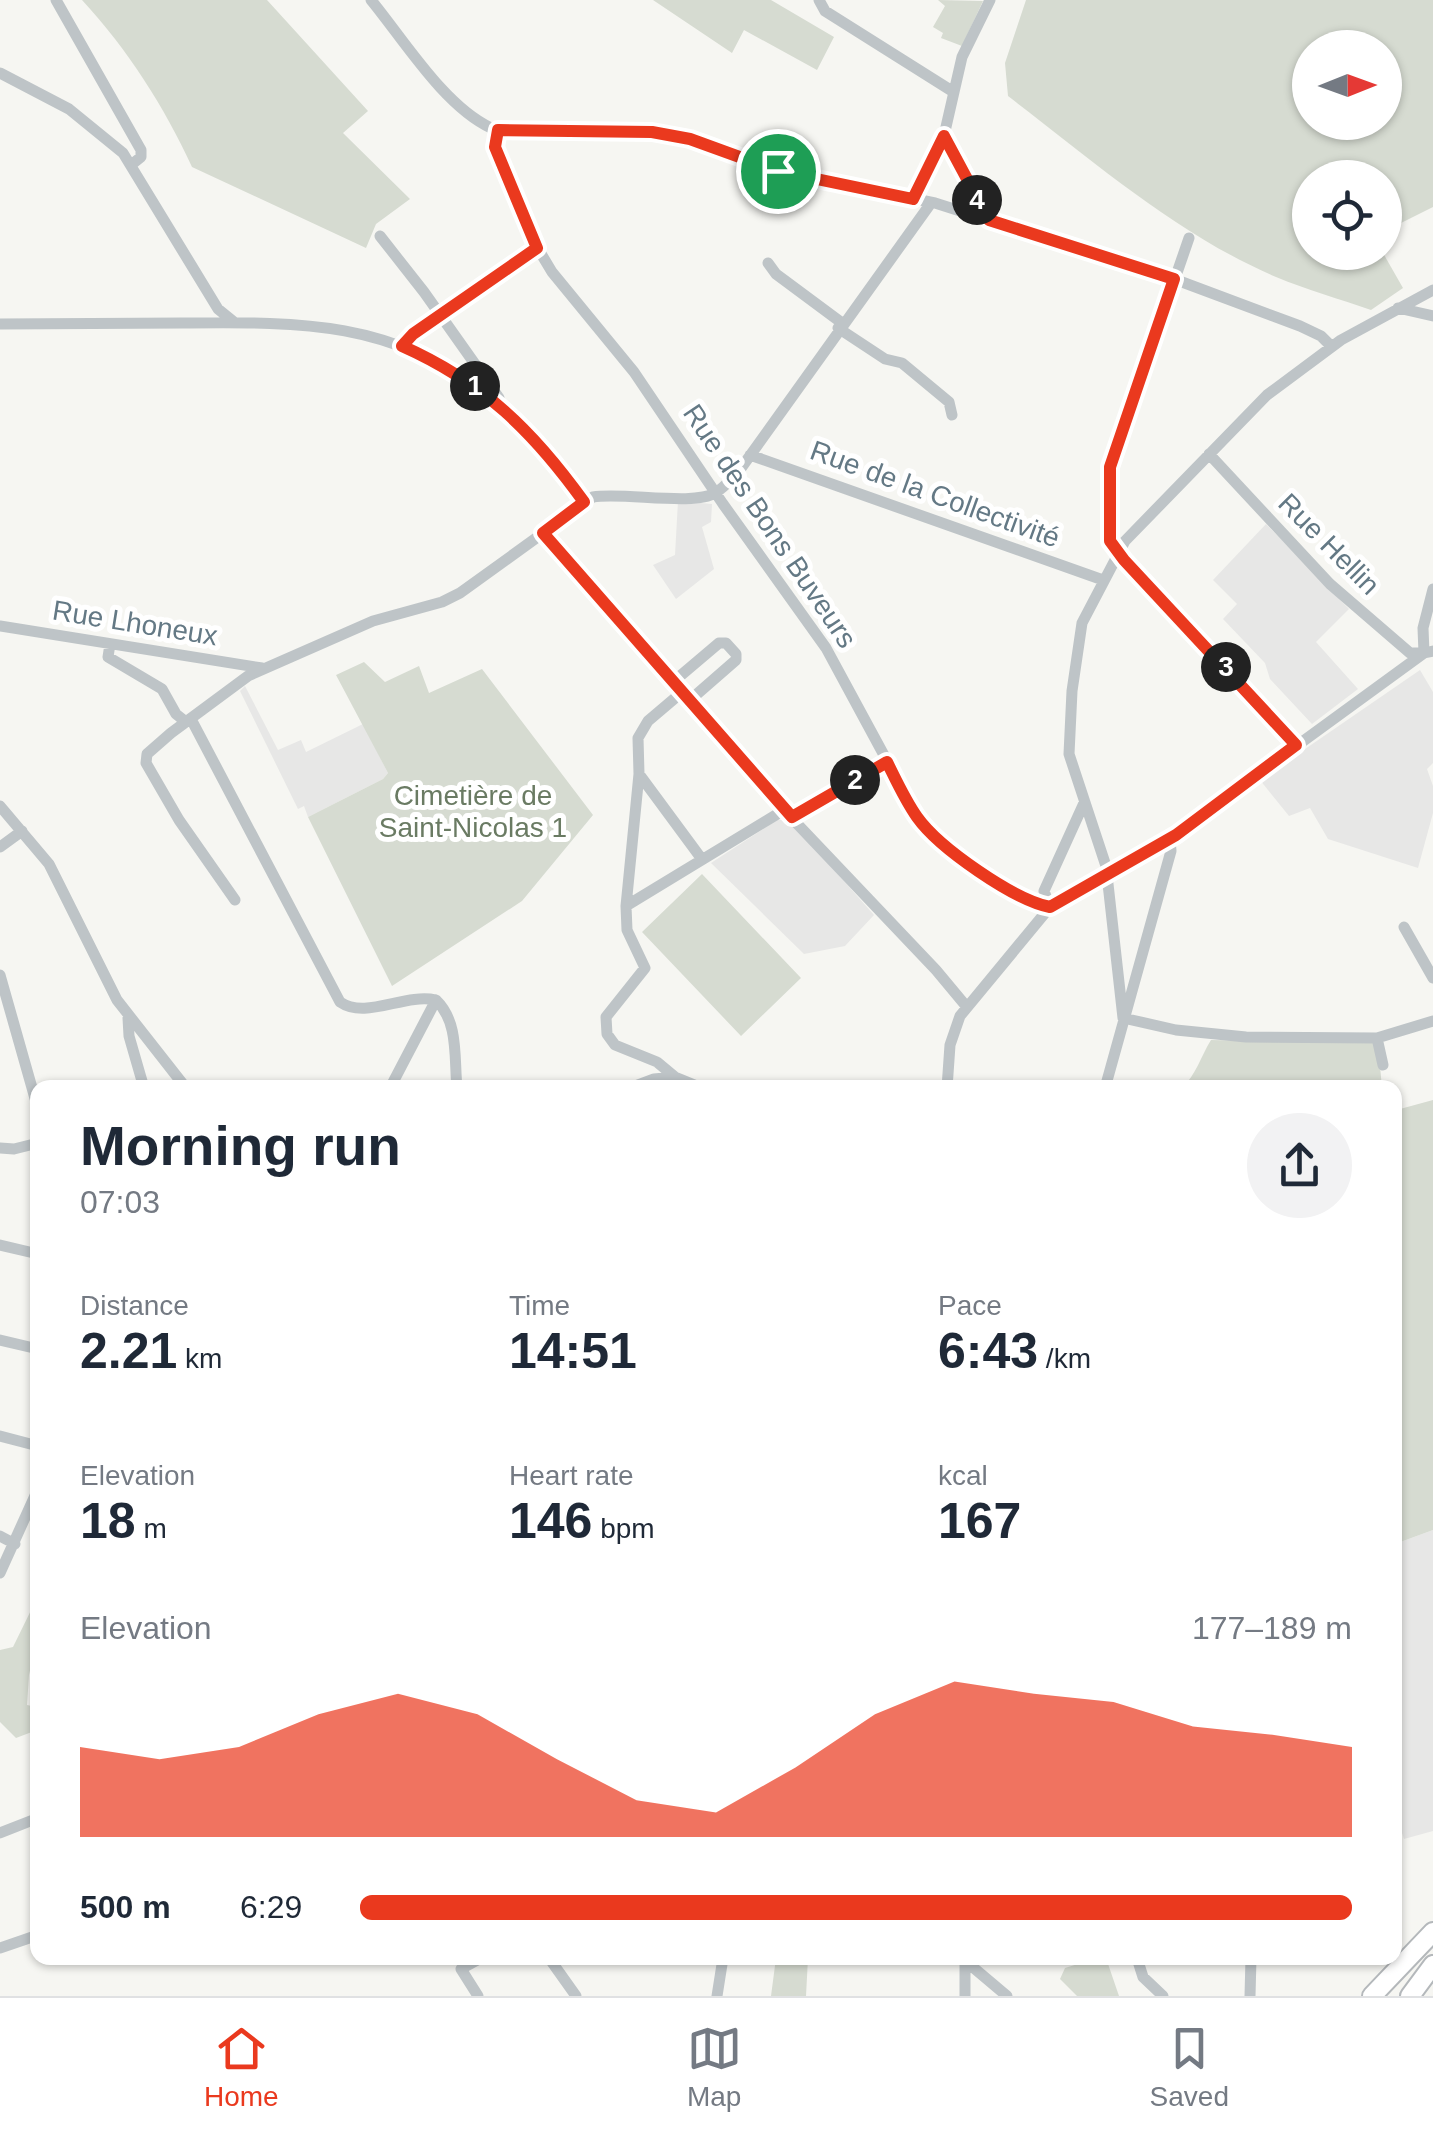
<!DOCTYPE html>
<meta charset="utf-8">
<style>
:root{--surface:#fff;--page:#f2f2f3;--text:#1f2937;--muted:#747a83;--line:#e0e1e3;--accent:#ea391e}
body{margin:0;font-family:Helvetica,sans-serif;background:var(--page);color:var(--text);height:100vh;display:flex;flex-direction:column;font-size:38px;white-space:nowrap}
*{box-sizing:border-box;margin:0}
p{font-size:32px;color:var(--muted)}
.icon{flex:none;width:55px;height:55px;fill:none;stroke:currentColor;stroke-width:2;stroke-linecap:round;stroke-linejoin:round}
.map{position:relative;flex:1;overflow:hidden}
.sheet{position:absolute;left:30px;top:1080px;width:1372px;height:885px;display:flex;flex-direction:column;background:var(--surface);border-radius:20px;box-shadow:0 2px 8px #0004}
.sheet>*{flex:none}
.needle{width:65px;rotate:89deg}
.buttons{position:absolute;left:1292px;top:30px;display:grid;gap:20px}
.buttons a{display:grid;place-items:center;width:110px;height:110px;border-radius:50%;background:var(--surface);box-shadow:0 2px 8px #0004;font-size:50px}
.pin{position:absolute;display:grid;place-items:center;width:85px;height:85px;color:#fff;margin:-42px;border:5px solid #fff;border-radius:50%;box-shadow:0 2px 10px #0007}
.km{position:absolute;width:50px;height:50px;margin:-25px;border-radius:50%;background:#222;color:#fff;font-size:28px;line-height:50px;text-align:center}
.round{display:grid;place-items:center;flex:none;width:105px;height:105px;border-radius:52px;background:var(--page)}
.summary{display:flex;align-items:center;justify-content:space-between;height:170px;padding:0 50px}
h1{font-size:55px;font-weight:700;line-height:75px}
.figures{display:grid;grid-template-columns:repeat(3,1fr);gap:15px;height:170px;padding:10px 50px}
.figures div{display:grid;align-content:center}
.figures b{font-size:50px;font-weight:700}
.figures small{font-size:28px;font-weight:400}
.figures p{font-size:28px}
.chart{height:280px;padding:20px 50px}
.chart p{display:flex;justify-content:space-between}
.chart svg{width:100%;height:180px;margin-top:10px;fill:var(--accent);opacity:.7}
ul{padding:0 50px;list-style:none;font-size:32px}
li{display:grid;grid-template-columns:160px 120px 1fr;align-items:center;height:75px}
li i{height:25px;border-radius:12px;background:var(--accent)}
.menu{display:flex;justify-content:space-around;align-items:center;height:140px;border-top:2px solid var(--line);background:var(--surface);font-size:28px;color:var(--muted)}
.menu a{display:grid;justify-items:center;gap:5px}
.menu .on{color:var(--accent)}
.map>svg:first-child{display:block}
.built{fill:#e7e7e6}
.green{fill:#d6dbd1;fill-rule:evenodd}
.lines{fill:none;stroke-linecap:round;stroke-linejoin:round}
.highway-casing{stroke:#b4b8bb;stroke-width:22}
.minor{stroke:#bec4c7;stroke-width:11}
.highway{stroke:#fff;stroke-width:18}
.route-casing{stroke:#fff;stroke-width:20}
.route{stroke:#ea391e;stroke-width:12}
.labels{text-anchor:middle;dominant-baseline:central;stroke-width:10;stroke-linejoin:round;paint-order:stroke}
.street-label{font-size:28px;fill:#647985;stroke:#fff}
.park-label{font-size:28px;fill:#6a7b63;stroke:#fff}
</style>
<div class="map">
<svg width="1433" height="1996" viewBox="0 0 1433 1996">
<rect width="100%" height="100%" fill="#f6f6f2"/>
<path class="built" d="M678,501L712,504L711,522L702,527L714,569L676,599L653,565L675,555Z
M1266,524L1349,609L1316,642L1358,689L1312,724L1270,679L1265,663L1223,619L1237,604L1213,580Z
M1420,670L1433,692V763L1427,769L1433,786V813L1418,868L1328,839L1310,808L1289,816L1260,780Z
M245,686L278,750L301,740L306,752L363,724L388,773L383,779L308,817L304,806L298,809L240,691Z
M777,820H790L874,915L845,946L804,954L711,863Z
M1433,1530V1831L1404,1839L1395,1811V1544Z"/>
<path class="green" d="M82,0H267L368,111L343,133L410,199L376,224L366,248L192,167C164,106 128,50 82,0Z
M653,0H771L834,37L817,70L744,30L732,53Z
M938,0L983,1L962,46L941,38L943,33L933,27L945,6Z
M1026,0H1433V207L1385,231V178H1310V252L1383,253L1403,288L1371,310C1340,299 1307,290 1276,277C1178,235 1093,161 1008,96L1005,63ZM1310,48H1385V122H1310Z
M364,662L385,682L419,666L429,693L482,669L593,815L522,901L392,986L308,817L383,779L388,773L336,675Z
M702,874L801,978L741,1036L642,932Z
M1211,1040L1373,1043L1380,1066L1382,1088H1182C1196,1075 1201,1056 1211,1040Z
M1433,1100V1530L1395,1544V1106L1400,1109Z
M37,1598V1639L29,1675L27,1705L37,1707V1730L16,1738L0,1722V1650L13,1647Z
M776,1958H808L806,1996H771Z
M1097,1958H1106L1119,1996H1077L1060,1979L1065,1968Z"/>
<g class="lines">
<defs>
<path id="highway" d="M1372,1996L1433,1932
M1410,1996L1433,1965"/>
</defs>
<use href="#highway" class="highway-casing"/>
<path class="minor" d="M56,0L141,150V157L131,165
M371,0C404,40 444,106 491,128L652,132L689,139L778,171L935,203L1174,279L1300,326L1321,336L1331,346
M819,0L825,11L952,91
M0,73L69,109L123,153L218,309L234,322
M498,130L495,147L537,247L552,272L634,372L723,504L826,648L918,818L942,842L999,883L1025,900L1050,907
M944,136L988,220
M913,199L943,140L962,57L990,0
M380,236L424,292L499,398
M1189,238L1110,467V541L1124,560L1296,745
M768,263L776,274L842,323
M1398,308L1433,316
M0,324C61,324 122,323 183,323C300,322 389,320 488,394C526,423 556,464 585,502
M838,328L885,359L902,363L949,402L952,415
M402,346L413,334L537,247
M1209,454L1330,584L1410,653H1423
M750,455L1103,580
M543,533L784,810L936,970L966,1006
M0,626L262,668
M110,644L108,657L162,689L176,714L186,722
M1424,653L1423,628L1433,589
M673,682L719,643H726L736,654V660L689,701
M191,719L340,1002C366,1020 404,993 436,1000
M639,774L701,858
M0,806L49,864L117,1000L186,1088
M792,817L887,762
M0,847L22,831
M235,900L179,820L146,763L147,754L171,733L248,676L373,621L442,602L460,593L593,497C623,492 694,506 715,493C724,488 732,478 739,471L931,203
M626,906L639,774L638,738L648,721L681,693
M1050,907L1044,891L1084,803
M1404,927L1433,978
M0,975L38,1109
M436,1000C459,1022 454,1058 457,1088
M128,1018L129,1036L144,1088
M1123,1018L1106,866L1069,754L1072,691L1082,623L1125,541L1267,395L1341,340L1433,290
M1123,1018L1176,1030L1246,1037L1377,1038L1433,1021
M1377,1038L1383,1065
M390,1088L436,1000
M630,1088L654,1079L675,1077
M702,1088L675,1077L657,1062L615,1045L607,1034L606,1017L645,968L627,930L626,906L784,810
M947,1088L950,1045L960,1016L1050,907L1173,836L1424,653L1433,651
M1105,1088L1171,851L1170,839
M0,1148L14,1149L38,1143
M0,1245L38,1254
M0,1340L38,1349
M0,1436L38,1446
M0,1536L15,1544
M0,1573L38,1489
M0,1833L38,1818
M0,1948L38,1935
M549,1958L576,1996
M962,1958L1007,1996
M1137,1958L1143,1977L1163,1996
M478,1996L461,1969L481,1958
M717,1996L723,1958
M965,1996V1958
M1250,1996L1251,1958"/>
<use href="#highway" class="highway"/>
</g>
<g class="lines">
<defs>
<path id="route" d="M498,130L652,132L690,139L778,171L913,199L944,136L989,220L1174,279L1110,467V541L1124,560L1296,745L1176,835L1050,907C1014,900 939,848 917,817C905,800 896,780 887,762L792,817L543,533L584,502C533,431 483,382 402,346L413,334L537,248L495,147Z"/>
</defs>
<use href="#route" class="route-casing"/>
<use href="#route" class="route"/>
</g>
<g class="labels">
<g class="street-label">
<text transform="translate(935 494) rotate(20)">Rue de la Collectivité</text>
<text transform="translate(770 526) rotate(56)">Rue des Bons Buveurs</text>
<text transform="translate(1329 544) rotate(45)">Rue Hellin</text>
<text transform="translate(135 623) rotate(9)">Rue Lhoneux</text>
</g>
<g class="park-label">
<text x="473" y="795">Cimetière de<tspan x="473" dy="32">Saint-Nicolas 1</tspan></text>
</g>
</g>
</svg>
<div class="buttons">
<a><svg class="needle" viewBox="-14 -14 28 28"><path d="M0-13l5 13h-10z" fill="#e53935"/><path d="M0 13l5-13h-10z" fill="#747a83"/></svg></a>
<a><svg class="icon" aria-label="locate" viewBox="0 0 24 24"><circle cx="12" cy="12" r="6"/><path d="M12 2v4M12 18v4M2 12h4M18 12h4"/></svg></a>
</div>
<div class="pin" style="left:778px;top:171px;background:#1e9e55"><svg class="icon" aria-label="arrive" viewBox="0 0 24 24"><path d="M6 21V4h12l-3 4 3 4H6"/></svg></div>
<b class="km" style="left:475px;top:386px">1</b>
<b class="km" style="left:855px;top:780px">2</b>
<b class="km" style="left:1226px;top:667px">3</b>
<b class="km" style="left:977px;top:200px">4</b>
<section class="sheet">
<div class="summary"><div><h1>Morning run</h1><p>07:03</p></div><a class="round"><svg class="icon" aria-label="share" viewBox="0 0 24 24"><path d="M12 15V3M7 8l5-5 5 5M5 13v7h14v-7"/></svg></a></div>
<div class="figures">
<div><p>Distance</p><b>2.21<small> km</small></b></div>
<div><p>Time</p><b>14:51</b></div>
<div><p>Pace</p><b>6:43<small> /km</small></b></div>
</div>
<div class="figures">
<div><p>Elevation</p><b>18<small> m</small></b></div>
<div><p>Heart rate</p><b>146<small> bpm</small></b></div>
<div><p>kcal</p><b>167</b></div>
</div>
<div class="chart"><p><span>Elevation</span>177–189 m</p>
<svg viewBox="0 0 160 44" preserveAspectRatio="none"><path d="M0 44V22L10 25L20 22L30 14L40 9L50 14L60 25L70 35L80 38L90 27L100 14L110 6L120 9L130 11L140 17L150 19L160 22V44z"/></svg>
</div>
<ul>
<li><b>500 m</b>6:29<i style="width:100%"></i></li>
</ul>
</section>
</div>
<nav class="menu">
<a class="on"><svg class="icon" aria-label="home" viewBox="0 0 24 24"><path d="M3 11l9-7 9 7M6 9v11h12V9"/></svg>Home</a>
<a><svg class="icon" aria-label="map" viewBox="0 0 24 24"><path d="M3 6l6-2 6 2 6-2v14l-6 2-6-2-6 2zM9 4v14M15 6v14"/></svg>Map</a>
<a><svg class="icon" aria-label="saved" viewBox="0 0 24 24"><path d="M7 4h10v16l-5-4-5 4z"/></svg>Saved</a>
</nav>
